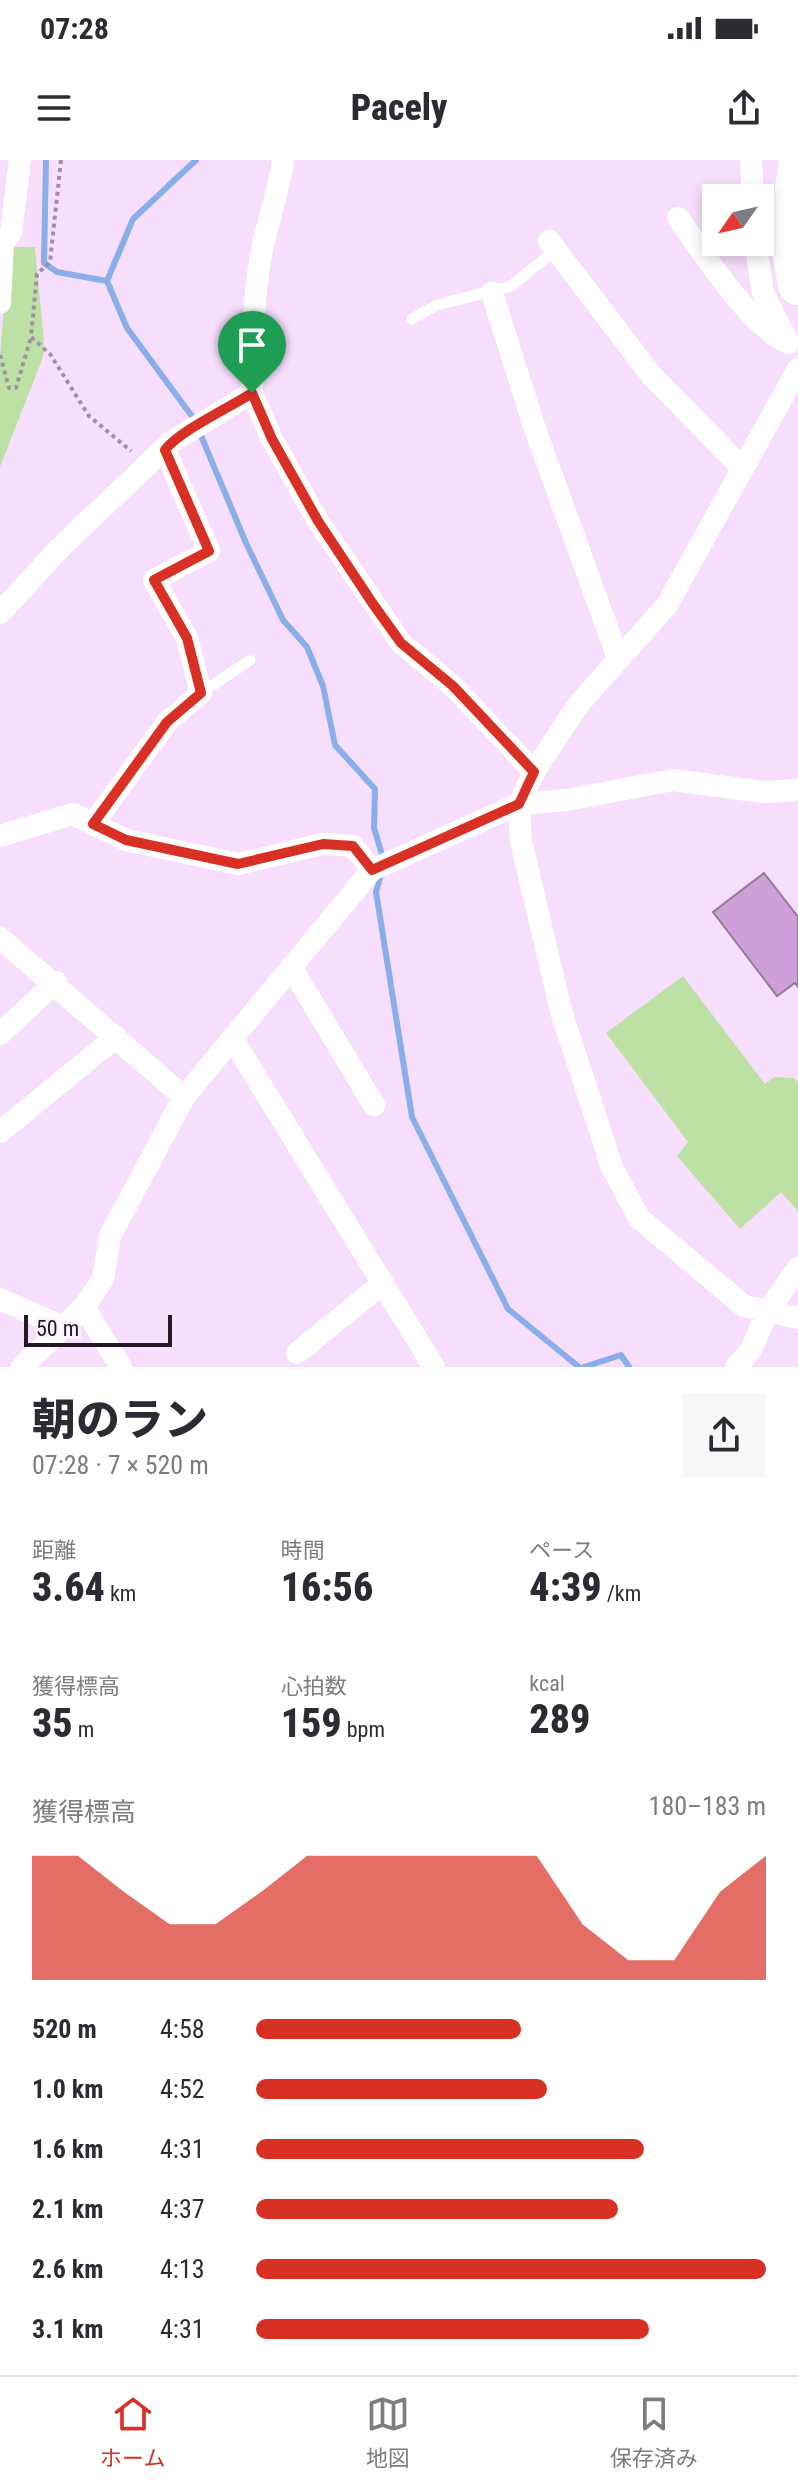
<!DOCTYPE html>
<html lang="ja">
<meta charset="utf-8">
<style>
:root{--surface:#fff;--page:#f7f7f7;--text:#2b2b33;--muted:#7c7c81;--line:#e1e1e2;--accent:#d93025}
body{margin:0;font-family:"Roboto Condensed","Noto Sans JP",sans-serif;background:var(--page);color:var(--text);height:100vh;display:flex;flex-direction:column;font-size:30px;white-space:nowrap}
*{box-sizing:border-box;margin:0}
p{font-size:26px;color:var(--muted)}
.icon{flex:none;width:44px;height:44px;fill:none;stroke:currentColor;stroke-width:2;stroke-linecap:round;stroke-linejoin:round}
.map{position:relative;height:1207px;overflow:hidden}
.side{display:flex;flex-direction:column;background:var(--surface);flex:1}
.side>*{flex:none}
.needle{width:52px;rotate:236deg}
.controls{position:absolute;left:702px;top:24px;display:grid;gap:16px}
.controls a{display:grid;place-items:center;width:72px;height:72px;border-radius:0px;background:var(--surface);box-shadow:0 4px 12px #0003;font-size:40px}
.scale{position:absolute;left:24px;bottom:20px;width:148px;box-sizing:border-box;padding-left:8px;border:4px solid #231a25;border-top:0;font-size:22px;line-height:28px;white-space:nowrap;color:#231a25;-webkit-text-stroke:6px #fcf1fe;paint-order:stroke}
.pin{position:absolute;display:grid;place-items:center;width:68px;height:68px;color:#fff;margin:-82px -34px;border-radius:50% 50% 50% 0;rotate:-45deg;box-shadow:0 0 8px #0007}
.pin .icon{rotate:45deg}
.round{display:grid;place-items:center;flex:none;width:84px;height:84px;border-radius:0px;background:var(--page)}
.headline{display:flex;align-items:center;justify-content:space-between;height:136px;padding:0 32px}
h1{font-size:44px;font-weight:800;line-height:60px}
.stats{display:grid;grid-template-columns:repeat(3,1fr);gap:12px;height:136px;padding:8px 32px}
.stats div{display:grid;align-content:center}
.stats b{font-size:40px;font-weight:800}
.stats small{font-size:22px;font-weight:400}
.stats p{font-size:22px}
.chart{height:224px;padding:16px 32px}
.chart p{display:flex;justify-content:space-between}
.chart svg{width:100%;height:144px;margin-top:8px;fill:var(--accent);opacity:.7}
ul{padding:0 32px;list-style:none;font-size:26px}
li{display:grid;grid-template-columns:128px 96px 1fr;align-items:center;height:60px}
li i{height:20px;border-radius:10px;background:var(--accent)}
.status{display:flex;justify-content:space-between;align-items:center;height:56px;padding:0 40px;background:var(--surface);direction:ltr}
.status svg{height:22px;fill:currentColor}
header{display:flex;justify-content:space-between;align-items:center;height:104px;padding:0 32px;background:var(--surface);font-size:36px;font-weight:800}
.tabs{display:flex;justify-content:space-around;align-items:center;height:112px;border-top:2px solid var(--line);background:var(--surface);font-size:22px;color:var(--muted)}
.tabs a{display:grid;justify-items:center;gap:4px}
.tabs .current{color:var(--accent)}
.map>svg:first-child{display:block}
.green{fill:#bde0a5}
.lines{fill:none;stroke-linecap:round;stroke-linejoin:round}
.stream{stroke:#8aaee9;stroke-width:6}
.building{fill:#ce9fd8;stroke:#927b96;stroke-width:2}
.path{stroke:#a28fa6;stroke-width:4;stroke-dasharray:4 4;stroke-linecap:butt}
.lane{stroke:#fff;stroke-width:11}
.street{stroke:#fff;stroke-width:22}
.highway{stroke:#fff;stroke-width:40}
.route-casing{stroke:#fff;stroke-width:16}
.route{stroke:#d93025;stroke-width:10}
</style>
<div class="status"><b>07:28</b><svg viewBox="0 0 49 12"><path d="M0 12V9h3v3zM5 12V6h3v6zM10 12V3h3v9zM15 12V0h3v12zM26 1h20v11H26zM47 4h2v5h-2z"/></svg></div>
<header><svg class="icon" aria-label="menu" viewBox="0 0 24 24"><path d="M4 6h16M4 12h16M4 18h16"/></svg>Pacely<svg class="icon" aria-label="share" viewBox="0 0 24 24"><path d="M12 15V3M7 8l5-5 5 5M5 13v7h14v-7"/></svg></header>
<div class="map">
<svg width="798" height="1207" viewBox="0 0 798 1207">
<rect width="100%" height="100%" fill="#f7defd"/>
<path class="green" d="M9,87H35L44,182L43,197L0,307V196Z
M683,816L765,924L774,917L794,918L798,923V1051L781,1032L740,1069L677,996L688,982L606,873Z"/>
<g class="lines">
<path class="stream" d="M46,0L44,103L57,112L107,121
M196,0L133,59L107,121L127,168L194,259L246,383L283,460L307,487L323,526L335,585L375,629L374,668L383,698
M382,711L376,732L412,957L508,1149L579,1207
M584,1207L621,1195L629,1207"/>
</g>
<path class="building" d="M764,713L798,757V827L795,823L777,836L713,752Z"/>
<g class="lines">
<path class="path" d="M61,0L50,102L37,114L31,177L50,194L89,256L131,291
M0,195L9,228H16L31,177"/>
<path class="lane" d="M412,159L437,145L511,126L556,90
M201,533L250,500"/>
<path class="street" d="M751,0L753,38
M678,58C703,93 751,168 789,183
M549,81L652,216L743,309
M755,82L763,133L786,178
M492,133L534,266L618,498
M0,143L3,84L11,72L20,0
M252,233C252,185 253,137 262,90C268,60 279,31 283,0
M0,453L59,389L171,282L252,233L272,279L318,361L401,483L453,526L534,612
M798,630L763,632L673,620L566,640L519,644L521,681L561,851L612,1007L639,1058L744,1146L798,1158
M93,664L167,562L201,533L187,478L154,420L209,391L165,290
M0,676L73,654L126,680L238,704L323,684L353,686L372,710
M0,778L184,937
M291,807L374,945
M0,874L56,822
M232,878L434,1207
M0,972L116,877
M0,1139L61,1166
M84,1147L121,1207
M297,1193L382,1124
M22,1207L84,1147L103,1119L110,1076L184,937L372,710L519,644L534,612L578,545L667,445L798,209
M736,1207L751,1190L767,1152L798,1108"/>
<path class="highway" d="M798,7L789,71L798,125"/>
</g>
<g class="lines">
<defs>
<path id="route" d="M252,233L272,279L318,361L373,444L401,483L453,526L534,612L519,644L372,710L353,686L323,684L238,704L126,680L93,664L167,562L201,533L187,478L154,420L209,391L165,290C179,271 229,248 252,233Z"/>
</defs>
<use href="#route" class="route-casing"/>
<use href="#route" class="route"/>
</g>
</svg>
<div class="controls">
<a><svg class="needle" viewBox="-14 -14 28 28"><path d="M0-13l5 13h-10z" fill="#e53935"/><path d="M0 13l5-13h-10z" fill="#7c7c81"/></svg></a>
</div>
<div class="scale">50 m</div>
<div class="pin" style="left:252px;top:233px;background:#1e9e55"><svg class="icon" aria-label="arrive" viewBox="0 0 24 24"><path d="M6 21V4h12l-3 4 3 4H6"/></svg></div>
</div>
<section class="side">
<div class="headline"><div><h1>朝のラン</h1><p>07:28 · 7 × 520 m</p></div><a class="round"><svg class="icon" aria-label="share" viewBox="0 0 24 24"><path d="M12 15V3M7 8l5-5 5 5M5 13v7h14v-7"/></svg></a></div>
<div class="stats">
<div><p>距離</p><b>3.64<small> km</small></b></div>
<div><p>時間</p><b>16:56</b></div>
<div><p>ペース</p><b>4:39<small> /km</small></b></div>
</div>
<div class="stats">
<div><p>獲得標高</p><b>35<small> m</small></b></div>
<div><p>心拍数</p><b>159<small> bpm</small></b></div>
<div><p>kcal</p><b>289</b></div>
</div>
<div class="chart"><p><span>獲得標高</span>180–183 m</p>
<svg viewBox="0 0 160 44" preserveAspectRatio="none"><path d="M0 44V6L10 6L20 17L30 27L40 27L50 17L60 6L70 6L80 6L90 6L100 6L110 6L120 27L130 38L140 38L150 17L160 6V44z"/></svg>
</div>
<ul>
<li><b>520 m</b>4:58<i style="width:52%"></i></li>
<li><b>1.0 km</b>4:52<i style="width:57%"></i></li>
<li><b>1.6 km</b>4:31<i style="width:76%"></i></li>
<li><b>2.1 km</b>4:37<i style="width:71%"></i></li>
<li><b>2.6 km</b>4:13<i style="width:100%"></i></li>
<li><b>3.1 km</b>4:31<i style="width:77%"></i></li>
</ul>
</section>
<nav class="tabs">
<a class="current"><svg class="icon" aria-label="home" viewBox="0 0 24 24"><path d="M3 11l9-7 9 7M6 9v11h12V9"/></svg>ホーム</a>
<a><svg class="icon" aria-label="map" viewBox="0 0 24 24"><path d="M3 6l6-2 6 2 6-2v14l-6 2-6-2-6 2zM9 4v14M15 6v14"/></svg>地図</a>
<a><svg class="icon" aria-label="saved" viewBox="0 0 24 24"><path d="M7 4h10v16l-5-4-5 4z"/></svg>保存済み</a>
</nav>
